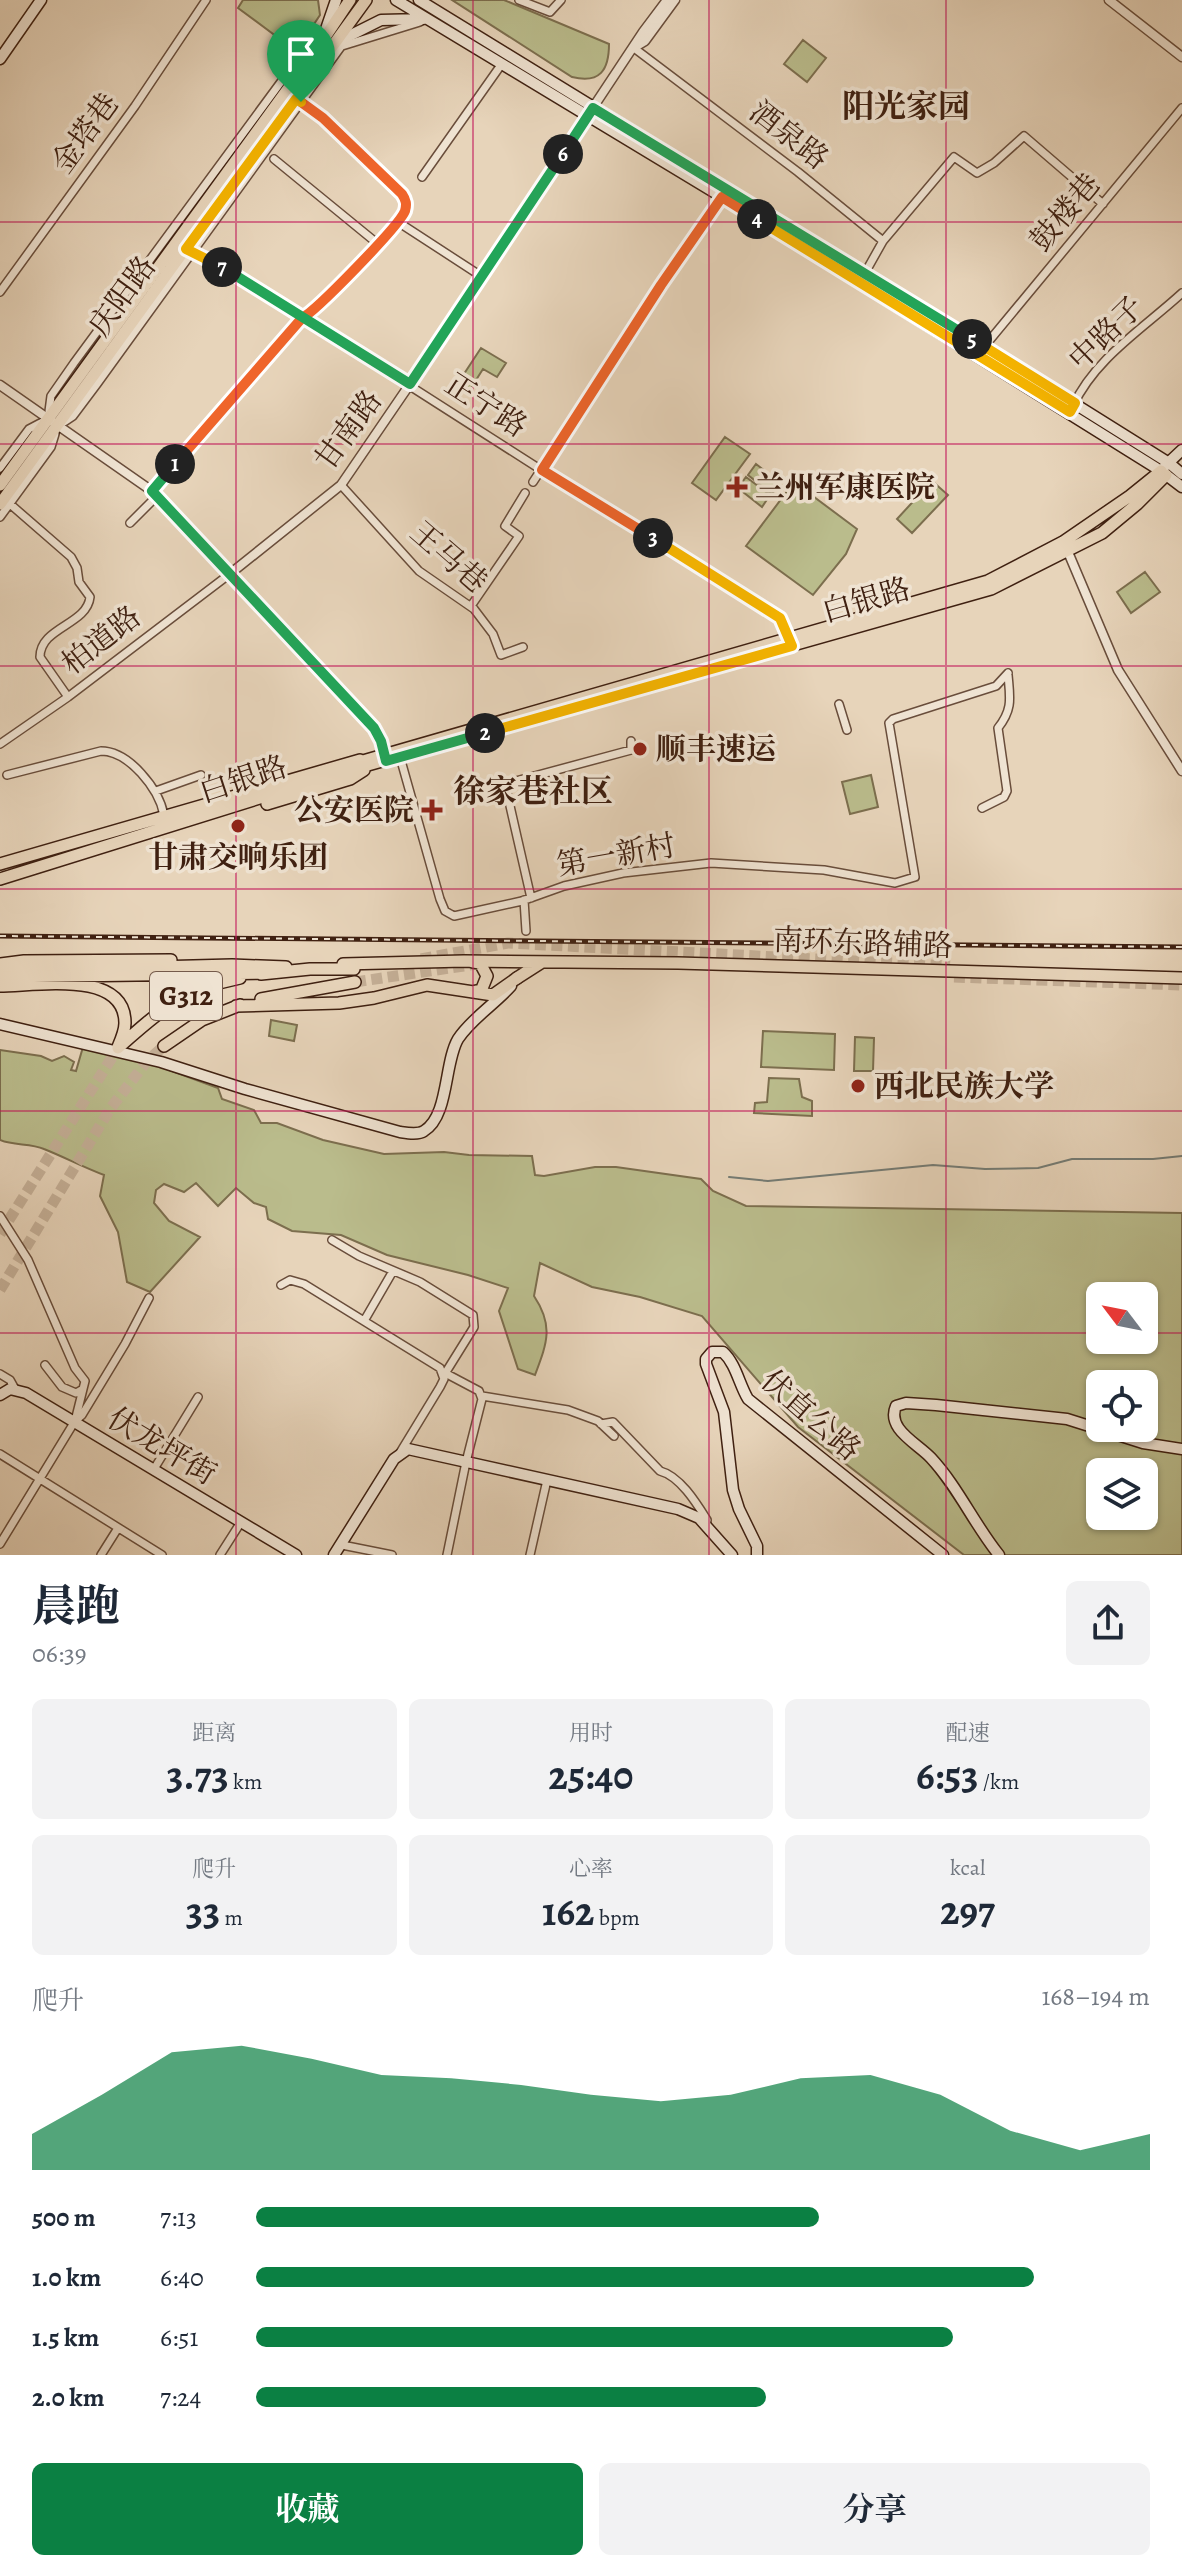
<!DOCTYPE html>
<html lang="zh">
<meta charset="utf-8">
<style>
:root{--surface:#fff;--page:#f2f2f3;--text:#1f2937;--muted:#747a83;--accent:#0b8043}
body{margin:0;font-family:Alegreya,"Noto Serif SC",serif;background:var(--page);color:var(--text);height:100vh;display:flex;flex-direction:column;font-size:30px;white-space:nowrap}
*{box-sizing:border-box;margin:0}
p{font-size:26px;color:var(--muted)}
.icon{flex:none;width:44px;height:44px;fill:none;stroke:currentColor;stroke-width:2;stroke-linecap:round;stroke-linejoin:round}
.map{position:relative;height:1555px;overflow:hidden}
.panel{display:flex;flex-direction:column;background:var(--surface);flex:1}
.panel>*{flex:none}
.needle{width:52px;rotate:302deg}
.buttons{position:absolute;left:1086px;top:1282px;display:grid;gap:16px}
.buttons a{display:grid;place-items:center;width:72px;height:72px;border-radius:12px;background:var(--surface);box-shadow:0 2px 6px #0004;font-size:40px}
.pin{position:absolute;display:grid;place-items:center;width:68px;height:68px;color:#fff;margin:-82px -34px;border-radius:50% 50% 50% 0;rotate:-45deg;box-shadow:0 0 8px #0007}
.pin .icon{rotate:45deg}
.km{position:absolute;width:40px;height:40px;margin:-20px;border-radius:50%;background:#222;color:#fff;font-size:22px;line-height:40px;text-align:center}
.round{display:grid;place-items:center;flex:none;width:84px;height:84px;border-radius:12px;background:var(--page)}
.overview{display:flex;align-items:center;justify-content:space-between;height:136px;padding:0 32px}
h1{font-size:44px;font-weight:700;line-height:60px}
.stats{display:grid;grid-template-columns:repeat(3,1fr);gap:12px;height:136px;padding:8px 32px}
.stats div{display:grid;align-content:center;border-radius:12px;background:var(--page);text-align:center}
.stats b{font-size:40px;font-weight:700}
.stats small{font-size:22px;font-weight:400}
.stats p{font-size:22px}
.chart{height:224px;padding:16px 32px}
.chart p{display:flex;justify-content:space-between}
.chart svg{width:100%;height:144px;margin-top:8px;fill:var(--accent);opacity:.7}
.primary-button{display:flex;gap:16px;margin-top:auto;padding:16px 32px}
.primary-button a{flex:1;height:92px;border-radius:12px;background:var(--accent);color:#fff;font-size:32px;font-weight:700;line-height:92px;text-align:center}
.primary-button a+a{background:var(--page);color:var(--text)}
ul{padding:0 32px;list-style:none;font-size:26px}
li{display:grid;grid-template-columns:128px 96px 1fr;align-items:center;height:60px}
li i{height:20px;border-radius:10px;background:var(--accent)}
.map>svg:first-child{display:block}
.green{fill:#babc8c;stroke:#7c6e4e;stroke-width:2;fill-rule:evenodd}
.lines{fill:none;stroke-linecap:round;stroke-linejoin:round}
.stream{stroke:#747b74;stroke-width:2}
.trunk-tunnel{stroke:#c5b098;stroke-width:11;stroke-dasharray:11 5.5;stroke-linecap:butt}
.minor-casing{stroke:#694d3b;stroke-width:10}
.tertiary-casing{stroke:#694d3b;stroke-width:11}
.secondary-casing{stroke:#3f2011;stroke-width:13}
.primary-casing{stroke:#3f2011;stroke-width:14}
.trunk-casing{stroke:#3f2011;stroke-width:14}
.minor{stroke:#efe3d2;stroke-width:7}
.tertiary{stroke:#efe3d2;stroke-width:8}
.secondary{stroke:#efe3d2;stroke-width:10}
.primary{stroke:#e7d4ba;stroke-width:11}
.trunk{stroke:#e7d4ba;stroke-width:11}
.rail-casing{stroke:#3f2011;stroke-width:5}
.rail{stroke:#efe3d2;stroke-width:2;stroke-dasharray:6;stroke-linecap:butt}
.split-1-casing{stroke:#fff;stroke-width:16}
.split-2-casing{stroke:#fff;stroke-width:16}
.split-3-casing{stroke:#fff;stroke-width:16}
.split-4-casing{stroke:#fff;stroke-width:16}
.split-5-casing{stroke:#fff;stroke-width:16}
.split-6-casing{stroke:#fff;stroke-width:16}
.split-7-casing{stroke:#fff;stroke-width:16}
.split-8-casing{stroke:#fff;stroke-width:16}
.split-1{stroke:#f0652b;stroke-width:10}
.split-2{stroke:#22a559;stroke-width:10}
.split-3{stroke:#f5b400;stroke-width:10}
.split-4{stroke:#f0652b;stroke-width:10}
.split-5{stroke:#f5b400;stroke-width:10}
.split-6{stroke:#22a559;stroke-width:10}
.split-7{stroke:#22a559;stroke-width:10}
.split-8{stroke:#f5b400;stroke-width:10}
.grid{fill:none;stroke:#c2185b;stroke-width:2;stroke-opacity:0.55}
.poi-dot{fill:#8f2418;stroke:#efe3d2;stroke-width:3}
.labels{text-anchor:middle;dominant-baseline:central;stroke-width:7;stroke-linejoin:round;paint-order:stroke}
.shield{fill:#efe3d2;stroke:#745a4b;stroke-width:2}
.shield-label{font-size:28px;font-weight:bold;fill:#3f2011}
.street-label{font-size:30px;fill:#3f2011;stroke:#efe3d2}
.poi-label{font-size:30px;font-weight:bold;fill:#3f2011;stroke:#efe3d2;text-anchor:start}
.neighbourhood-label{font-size:32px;font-weight:bold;fill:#3f2011;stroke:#efe3d2}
</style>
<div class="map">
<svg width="1182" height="1555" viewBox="0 0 1182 1555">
<rect width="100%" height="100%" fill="#e7d4ba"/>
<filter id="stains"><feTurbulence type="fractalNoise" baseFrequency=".0025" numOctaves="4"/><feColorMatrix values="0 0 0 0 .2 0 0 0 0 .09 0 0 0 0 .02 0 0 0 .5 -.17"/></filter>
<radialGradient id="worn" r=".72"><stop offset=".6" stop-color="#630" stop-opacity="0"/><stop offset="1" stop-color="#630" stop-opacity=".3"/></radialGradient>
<path class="green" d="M243,0H318L320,15L296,51L238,8Z
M452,0H504L609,44C609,70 600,84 572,77Z
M803,40L826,58L807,82L784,64Z
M481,348L506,363L497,377L483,369L469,391L458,383Z
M725,437L750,454L716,500L692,483Z
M756,464L780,483L772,494L748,475Z
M746,477L770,495L762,507L738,488Z
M932,481L948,495L912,533L897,519Z
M794,482L857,529L846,554L813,595L746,546Z
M1145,572L1160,592L1131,613L1117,592Z
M871,775L878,807L850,814L842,782Z
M271,1020L297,1025L294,1041L269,1036Z
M763,1031L835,1034L834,1070L761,1067Z
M855,1037L874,1038L873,1071H854Z
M83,1047L153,1064L218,1088L222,1099L254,1110L261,1123H277L323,1140L384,1154L444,1152L469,1155L532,1156L535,1175L544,1176L595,1167H616L701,1179L713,1191L746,1206L1182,1213V1555H964L798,1427L702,1316L640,1297L592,1287L540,1263L534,1296C554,1326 547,1343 535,1375L518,1369L499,1311L508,1288L468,1275L387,1255L341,1235L292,1231L268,1219L266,1207L254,1203L236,1188L218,1206L196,1183L184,1192L164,1184L156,1190L154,1203L169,1221L200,1237L150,1292L127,1282L118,1232L100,1196L104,1175C83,1167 64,1157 44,1149C30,1143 14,1146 0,1140V1050L41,1056L52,1061L64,1056L74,1062L71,1070L76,1071ZM1100,1296H1144V1340H1100ZM1100,1384H1144V1428H1100ZM1100,1472H1144V1516H1100Z
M769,1078L799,1079L802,1097L812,1101V1116L754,1113L755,1103L767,1102Z"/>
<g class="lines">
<path class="stream" d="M729,1177L768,1181L933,1165L985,1169L1038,1168L1072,1159H1153L1182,1156"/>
<path class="trunk-tunnel" d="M421,959L508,943L950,966
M954,977L1182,985
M355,982L477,964
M0,1234L118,1048
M0,1290L110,1109L147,1061L164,1046"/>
<defs>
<path id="minor" d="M519,0L550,12L561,0
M342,46L420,22
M634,48L798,172L883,241L865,273
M274,159L378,244
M422,177L501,65
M398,222L481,276
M883,241L954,157L977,173L994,163L1024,136L1103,204
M186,249L227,269L582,496L696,563L780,618L791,642
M0,292L135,106L206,0
M984,347L1182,108
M1073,406C1095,358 1144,328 1182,293
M64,422L73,416L97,384L348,37
M0,468L29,429L48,419L51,396L74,363L303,52L320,43
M533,482L661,285L722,197
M341,485L419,571L474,609L493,634L501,655L523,647
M152,491L302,318C316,311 399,226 405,211C407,204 406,200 402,194L323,118L298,100
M10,504L71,557L77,568L79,582L90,597C87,625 40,627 40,657L68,697
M0,517L51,447L55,434
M130,523L157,496
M471,606L519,536L505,526L525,493
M839,704L847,730
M0,744L68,697L231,573
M400,757L440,899L445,911L454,916L522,901L564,886L623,873L711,863L824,870L895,883L915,877L889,723L893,719L996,686L1008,673
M7,775L101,751C129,751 159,789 164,815
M156,791L201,775
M982,808L1004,797L1007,791L998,728C1013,709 1010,698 1008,675
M531,898L505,784L631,750V741
M524,900L526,931
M0,1216L28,1260L75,1368L85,1381L83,1389L76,1393L62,1387L45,1365
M332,1240L359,1256L420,1282L473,1315L474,1327L446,1372
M281,1285L290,1280L304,1284L440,1368L444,1379L440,1387L401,1451
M364,1321L393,1271
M445,1373L479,1391L482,1399L466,1462L447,1555
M0,1374L10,1380L15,1389
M482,1396L568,1410L598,1421L614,1436
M75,1421L83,1389
M601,1424L613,1422L660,1471C680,1476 697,1504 707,1520L706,1527
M0,1454L162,1555
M154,1469L198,1397
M0,1544L75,1421L82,1415L125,1344L149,1298
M342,1545L392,1555
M101,1555L118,1528
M220,1555L241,1522
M530,1555L547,1480"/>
<path id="tertiary" d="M1109,0L1182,57
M635,47L645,41L675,0
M0,385L152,491L374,728L381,741L384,757
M1068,552L1118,670L1182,771
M231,573L341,485L410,384L643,32L667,0"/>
<path id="secondary" d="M396,0L722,197L1161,471L1182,487
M419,0L984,347L1169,463L1182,474
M325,32L336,0
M337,42L381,20L423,19
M0,59L41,0
M1165,466L1182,450
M0,1024L161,1062L245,1089L400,1132C407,1133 418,1135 424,1131C449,1116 444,1063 458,1039C471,1019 495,1004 511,986
M0,1395L10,1389L26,1393L296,1555
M334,1555L394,1459L408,1449L678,1509L699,1518L732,1555
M757,1555V1546L739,1509L733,1490L724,1412L706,1364V1359L712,1352H723C736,1364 739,1384 748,1399L943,1555
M999,1555C974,1524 958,1487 931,1458C917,1443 886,1429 896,1406L906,1403L936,1405L1067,1419L1143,1443L1182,1449"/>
<path id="primary" d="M0,485L317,49L350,0
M0,504L366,0
M356,763L988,581L1063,542L1130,496L1161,471
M267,804L350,779L364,770
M0,864L360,760
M0,879L343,772L991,589L1102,533L1137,504L1166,475
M0,964L24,961L171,960
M343,964L464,961L678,963L1182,978
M0,971L232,965L286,967
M517,978L542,962"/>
<path id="trunk" d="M473,962L480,963L487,976L481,991H476
M261,974L310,969H354
M0,977L268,973
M0,986C35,986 125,969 125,1023C125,1031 121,1040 118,1047
M261,999L355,982
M236,1006L339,1003L374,998L427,985L493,995L517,978
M164,1046L202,1020L240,1005
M118,1048C159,1011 184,989 240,978"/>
</defs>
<use href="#minor" class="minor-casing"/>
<use href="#tertiary" class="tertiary-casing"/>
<use href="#secondary" class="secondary-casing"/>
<use href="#primary" class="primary-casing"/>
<use href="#trunk" class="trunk-casing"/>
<use href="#minor" class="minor"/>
<use href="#tertiary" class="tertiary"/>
<use href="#secondary" class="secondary"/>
<use href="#primary" class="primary"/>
<use href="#trunk" class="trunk"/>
<defs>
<path id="rail" d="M0,936L1182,947"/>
</defs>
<use href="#rail" class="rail-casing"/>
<use href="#rail" class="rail"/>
</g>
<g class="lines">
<defs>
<path id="split-1" d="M175,464L302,318C316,311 399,226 405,211C407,204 406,200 402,194L323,118L301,102"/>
<path id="split-2" d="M175,464L152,491L374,728L381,741L386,761L485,733"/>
<path id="split-3" d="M485,733L792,646L780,618L653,538"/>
<path id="split-4" d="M653,538L542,470L661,285L722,197L757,219"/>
<path id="split-5" d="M757,219L1070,412L1075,403L972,339"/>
<path id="split-6" d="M563,154L593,108L972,339"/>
<path id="split-7" d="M222,267L410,384L563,154"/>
<path id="split-8" d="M222,267L186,249L296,99L301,102"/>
</defs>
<use href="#split-1" class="split-1-casing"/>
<use href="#split-2" class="split-2-casing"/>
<use href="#split-3" class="split-3-casing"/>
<use href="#split-4" class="split-4-casing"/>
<use href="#split-5" class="split-5-casing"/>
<use href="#split-6" class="split-6-casing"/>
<use href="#split-7" class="split-7-casing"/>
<use href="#split-8" class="split-8-casing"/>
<use href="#split-1" class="split-1"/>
<use href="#split-2" class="split-2"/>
<use href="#split-3" class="split-3"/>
<use href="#split-4" class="split-4"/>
<use href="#split-5" class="split-5"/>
<use href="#split-6" class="split-6"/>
<use href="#split-7" class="split-7"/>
<use href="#split-8" class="split-8"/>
</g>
<path class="grid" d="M236,0V1555M473,0V1555M709,0V1555M946,0V1555M0,222H1182M0,444H1182M0,666H1182M0,889H1182M0,1111H1182M0,1333H1100M1144,1333H1182"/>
<g class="poi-dot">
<path d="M733 475h8v8h8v8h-8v8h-8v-8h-8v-8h8z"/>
<circle cx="640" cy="749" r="8"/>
<path d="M428 798h8v8h8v8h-8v8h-8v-8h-8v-8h8z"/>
<circle cx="238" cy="826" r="8"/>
<circle cx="858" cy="1086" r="8"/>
</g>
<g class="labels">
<rect class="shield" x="150" y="972" width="72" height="48" rx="6"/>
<g class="shield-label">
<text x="186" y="996">G312</text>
</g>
<g class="street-label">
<text transform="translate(85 133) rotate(-54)">金塔巷</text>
<text transform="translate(789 135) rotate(38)">酒泉路</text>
<text transform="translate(1065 212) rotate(-50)">鼓楼巷</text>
<text transform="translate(122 296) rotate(-54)">庆阳路</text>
<text transform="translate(1106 333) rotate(-44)">中路子</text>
<text transform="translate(486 405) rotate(33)">正宁路</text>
<text transform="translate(348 430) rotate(-54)">甘南路</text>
<text transform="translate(449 557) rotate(41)">王马巷</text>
<text transform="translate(866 600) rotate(-16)">白银路</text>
<text transform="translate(101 640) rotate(-38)">柏道路</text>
<text transform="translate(243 779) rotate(-18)">白银路</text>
<text transform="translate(616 855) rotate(-10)">第一新村</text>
<text transform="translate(863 943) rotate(2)">南环东路辅路</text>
<text transform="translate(811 1415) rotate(41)">伏直公路</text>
<text transform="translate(162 1446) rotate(31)">伏龙坪街</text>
</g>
<g class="poi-label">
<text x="755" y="487">兰州军康医院</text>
<text x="656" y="749">顺丰速运</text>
<text x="414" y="810" text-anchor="end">公安医院</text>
<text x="238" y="857" text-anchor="middle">甘肃交响乐团</text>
<text x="874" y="1086">西北民族大学</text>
</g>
<g class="neighbourhood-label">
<text x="906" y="106">阳光家园</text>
<text x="533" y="791">徐家巷社区</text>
</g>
</g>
<rect width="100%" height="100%" filter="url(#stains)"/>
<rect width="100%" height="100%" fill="url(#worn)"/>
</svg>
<div class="buttons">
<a><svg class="needle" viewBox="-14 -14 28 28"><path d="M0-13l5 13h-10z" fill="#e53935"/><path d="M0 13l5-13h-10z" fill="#747a83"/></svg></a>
<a><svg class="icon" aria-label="locate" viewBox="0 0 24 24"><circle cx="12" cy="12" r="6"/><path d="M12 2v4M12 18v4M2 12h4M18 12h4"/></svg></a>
<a><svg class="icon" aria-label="layers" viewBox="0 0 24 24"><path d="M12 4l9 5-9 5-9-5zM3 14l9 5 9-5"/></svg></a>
</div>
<div class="pin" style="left:301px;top:102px;background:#1e9e55"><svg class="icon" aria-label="arrive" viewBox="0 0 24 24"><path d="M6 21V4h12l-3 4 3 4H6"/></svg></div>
<b class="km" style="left:175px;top:464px">1</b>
<b class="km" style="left:485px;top:733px">2</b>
<b class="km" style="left:653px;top:538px">3</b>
<b class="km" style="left:757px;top:219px">4</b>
<b class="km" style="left:972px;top:339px">5</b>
<b class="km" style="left:563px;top:154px">6</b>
<b class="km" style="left:222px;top:267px">7</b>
</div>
<section class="panel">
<div class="overview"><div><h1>晨跑</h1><p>06:39</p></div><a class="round"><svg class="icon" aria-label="share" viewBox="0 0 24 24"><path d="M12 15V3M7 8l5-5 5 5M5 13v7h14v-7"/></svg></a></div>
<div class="stats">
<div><p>距离</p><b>3.73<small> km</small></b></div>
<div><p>用时</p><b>25:40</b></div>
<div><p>配速</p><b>6:53<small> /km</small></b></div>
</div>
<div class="stats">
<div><p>爬升</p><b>33<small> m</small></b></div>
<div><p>心率</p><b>162<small> bpm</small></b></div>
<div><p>kcal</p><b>297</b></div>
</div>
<div class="chart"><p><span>爬升</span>168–194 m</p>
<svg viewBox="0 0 160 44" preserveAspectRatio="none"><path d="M0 44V33L10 21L20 8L30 6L40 10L50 15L60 16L70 18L80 21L90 23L100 21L110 16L120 15L130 21L140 32L150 38L160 33V44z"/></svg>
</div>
<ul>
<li><b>500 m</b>7:13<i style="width:63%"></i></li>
<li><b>1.0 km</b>6:40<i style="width:87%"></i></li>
<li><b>1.5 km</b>6:51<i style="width:78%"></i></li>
<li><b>2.0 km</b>7:24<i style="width:57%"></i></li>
</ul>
<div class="primary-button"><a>收藏</a><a>分享</a></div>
</section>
